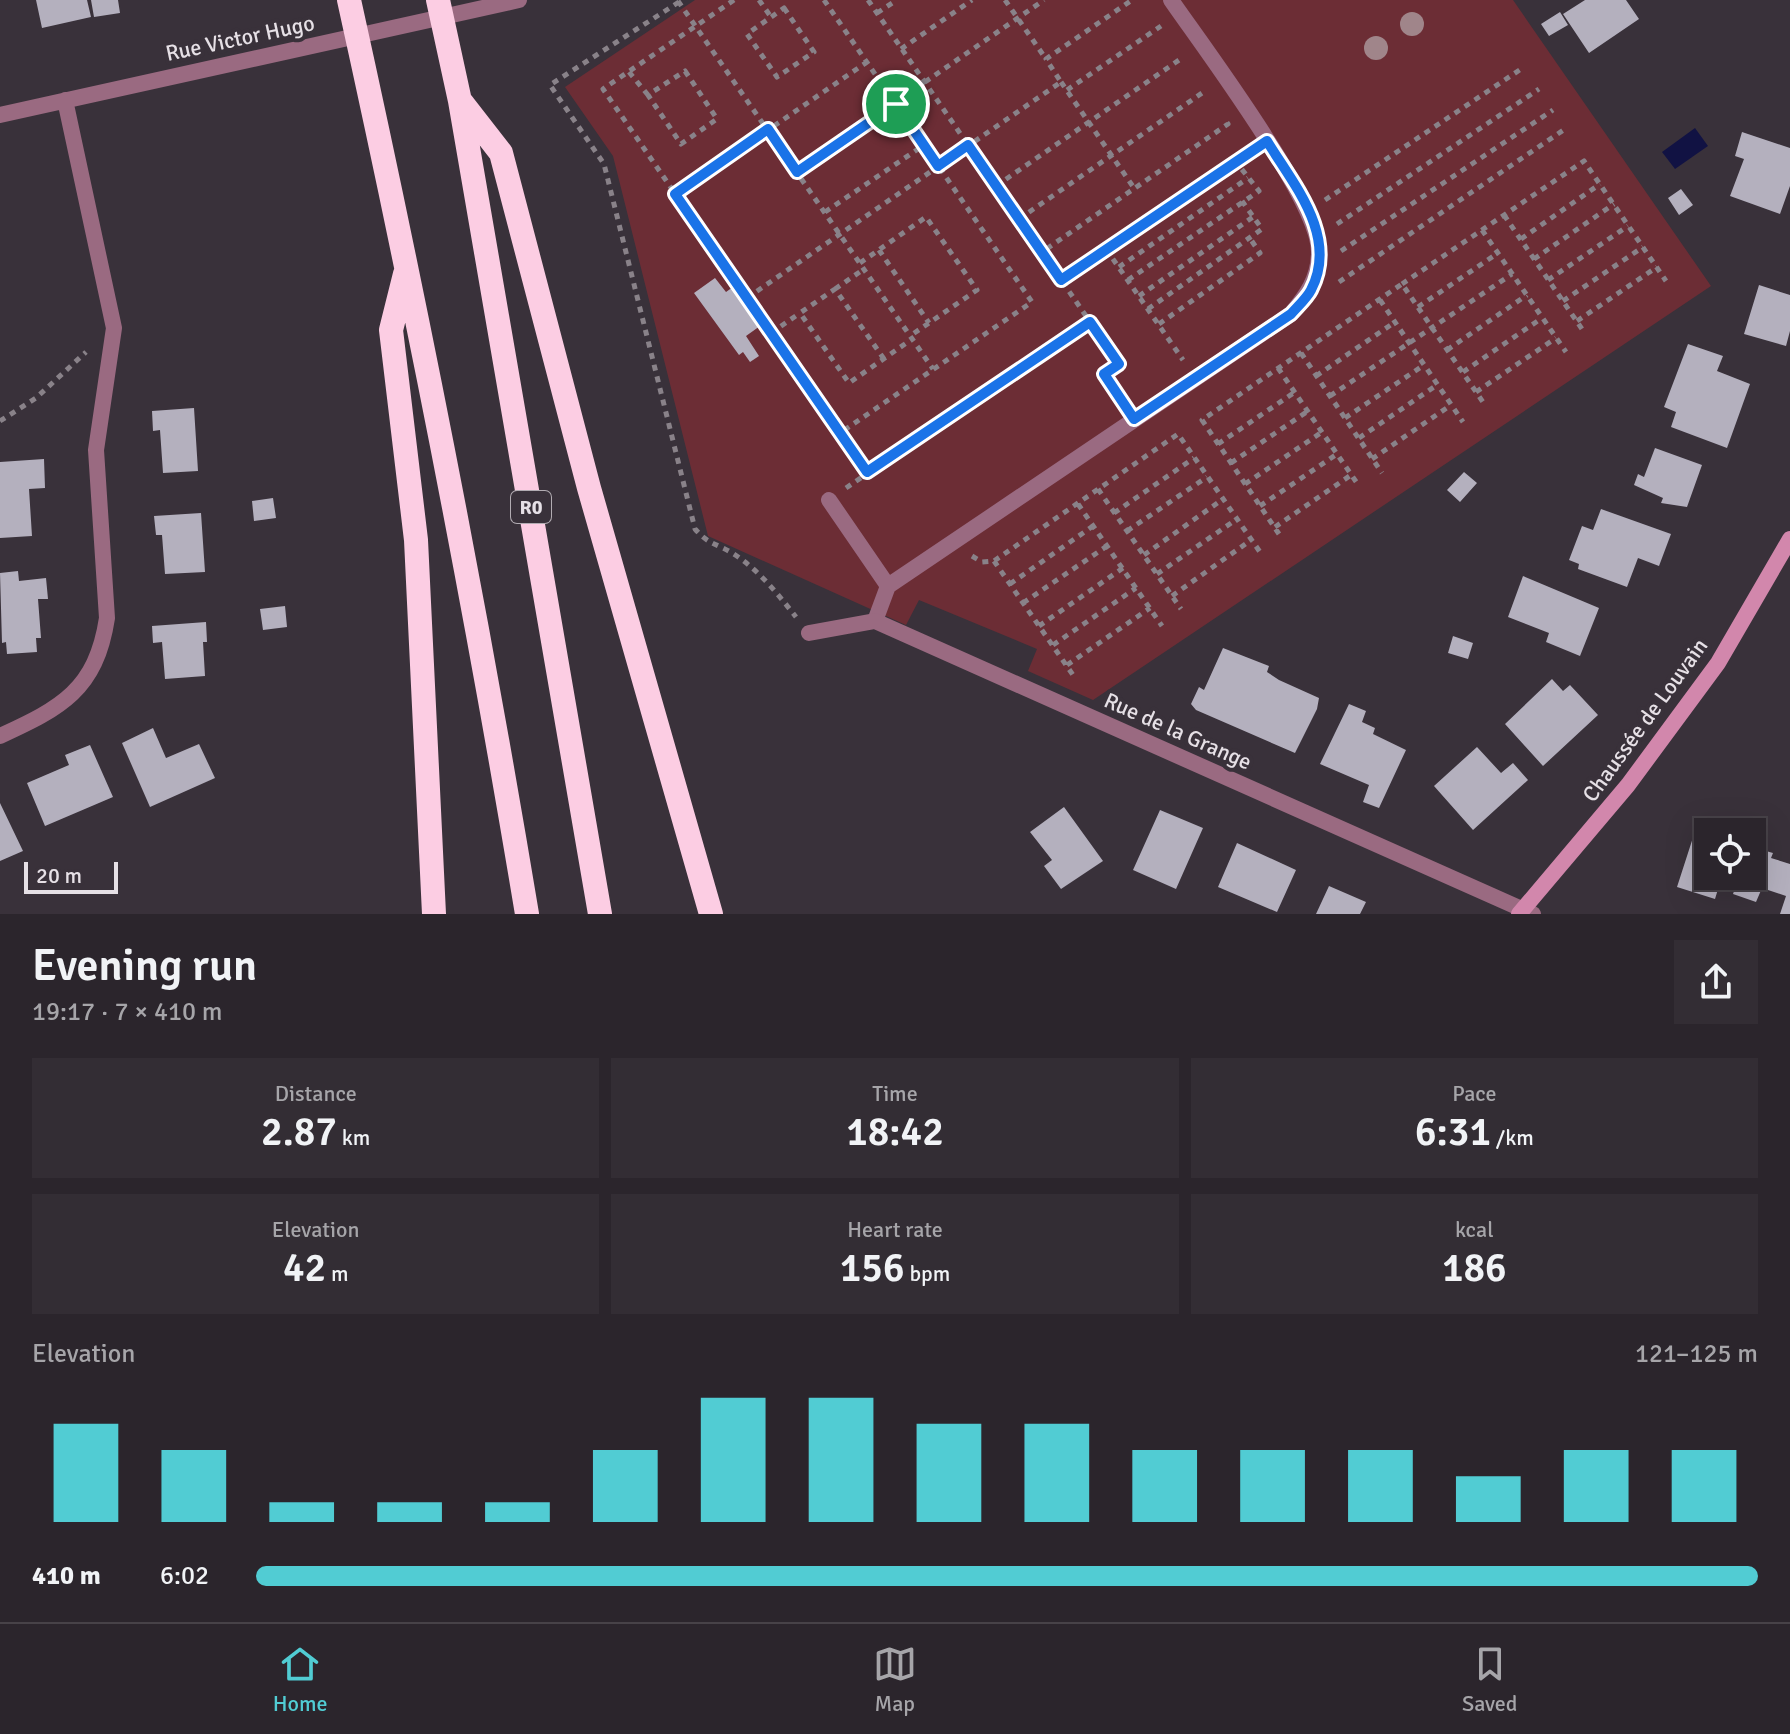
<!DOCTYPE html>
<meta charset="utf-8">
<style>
:root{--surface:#2b252c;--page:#332d34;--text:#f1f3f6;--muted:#a6a5a9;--line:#474248;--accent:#51ccd3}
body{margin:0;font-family:Signika,sans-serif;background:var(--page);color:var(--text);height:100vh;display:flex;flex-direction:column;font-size:30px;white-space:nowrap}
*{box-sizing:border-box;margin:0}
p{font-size:26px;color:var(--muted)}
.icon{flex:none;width:44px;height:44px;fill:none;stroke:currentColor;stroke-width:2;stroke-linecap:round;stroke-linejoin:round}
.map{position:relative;height:914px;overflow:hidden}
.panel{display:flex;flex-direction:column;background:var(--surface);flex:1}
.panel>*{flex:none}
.fabs{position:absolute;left:1694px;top:818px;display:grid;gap:16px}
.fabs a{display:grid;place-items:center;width:72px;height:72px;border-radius:0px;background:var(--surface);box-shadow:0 8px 32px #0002,0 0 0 2px var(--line);font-size:40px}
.scale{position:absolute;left:24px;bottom:20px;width:94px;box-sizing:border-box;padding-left:8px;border:4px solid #e6e0e6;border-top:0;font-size:22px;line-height:28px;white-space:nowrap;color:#e6e0e6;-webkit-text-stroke:6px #39313a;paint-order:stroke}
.pin{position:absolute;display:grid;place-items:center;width:68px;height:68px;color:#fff;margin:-34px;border:4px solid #fff;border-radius:50%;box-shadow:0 2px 8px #0007}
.round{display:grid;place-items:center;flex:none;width:84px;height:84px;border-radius:0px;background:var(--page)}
.head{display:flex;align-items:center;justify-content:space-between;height:136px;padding:0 32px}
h1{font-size:44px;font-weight:600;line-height:60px}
.stats{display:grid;grid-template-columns:repeat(3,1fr);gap:12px;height:136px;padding:8px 32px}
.stats div{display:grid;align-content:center;border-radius:0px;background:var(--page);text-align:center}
.stats b{font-size:40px;font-weight:600}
.stats small{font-size:22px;font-weight:400}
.stats p{font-size:22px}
.chart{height:224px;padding:16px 32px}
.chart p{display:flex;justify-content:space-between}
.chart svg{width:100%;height:144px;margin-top:8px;stroke:var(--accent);stroke-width:6}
ul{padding:0 32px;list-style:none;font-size:26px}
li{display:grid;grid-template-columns:128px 96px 1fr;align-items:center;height:60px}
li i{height:20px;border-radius:10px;background:var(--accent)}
.tabs{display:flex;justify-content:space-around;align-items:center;height:112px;border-top:2px solid var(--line);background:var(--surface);font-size:22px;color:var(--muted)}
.tabs a{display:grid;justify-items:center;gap:4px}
.tabs .current{color:var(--accent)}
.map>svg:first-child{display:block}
.green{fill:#6c2d35}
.water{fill:#111243}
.building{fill:#b4b0be}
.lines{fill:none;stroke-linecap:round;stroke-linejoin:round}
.path{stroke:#898289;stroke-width:5;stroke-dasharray:6 6;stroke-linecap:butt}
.lane{stroke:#9a6a81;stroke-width:16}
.street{stroke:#9a6a81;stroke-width:16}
.secondary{stroke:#d287ac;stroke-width:16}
.highway{stroke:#fccde3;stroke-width:24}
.tree{fill:#a0858a}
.route-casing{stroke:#fff;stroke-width:16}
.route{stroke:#1a73e8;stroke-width:10}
.labels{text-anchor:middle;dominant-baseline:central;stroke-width:8;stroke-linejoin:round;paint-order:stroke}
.shield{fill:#39313a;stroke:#b2acb2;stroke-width:2}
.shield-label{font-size:20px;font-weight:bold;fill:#e6e0e6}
.street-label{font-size:22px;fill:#e6e0e6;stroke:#39313a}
</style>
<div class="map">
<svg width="1790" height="914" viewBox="0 0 1790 914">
<rect width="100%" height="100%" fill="#39313a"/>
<path class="green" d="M695,0H1513L1711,286L1093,700L1028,671L1037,649L919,600L906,625L708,536L613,156L565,87Z"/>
<path class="water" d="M1695,128L1708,146L1675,169L1662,152Z"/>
<path class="building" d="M36,0H87L91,17L42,28Z
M91,0H118L120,13L94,17Z
M1585,0H1626L1639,19L1589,53L1563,14Z
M1560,12L1568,25L1549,36L1541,24Z
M1742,132L1790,148V186L1780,214L1730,196L1744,159L1735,156Z
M1681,189L1693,205L1679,215L1668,198Z
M715,278L726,292L733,287L760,326L746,336L759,356L750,362L743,352L739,355L694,293Z
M1759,285L1790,295V331L1786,346L1744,334Z
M1688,344L1723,356L1717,371L1750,384L1727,448L1671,427L1676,412L1664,407Z
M194,408L198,471L163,473L160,430L153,431L152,411Z
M1655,448L1702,465L1687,507L1661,503L1663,498L1634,485L1638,474L1644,477Z
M44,459L45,488L29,489L32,536L0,538V462Z
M1464,472L1477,483L1460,502L1447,490Z
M273,498L276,518L254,521L252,501Z
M1601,509L1671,534L1659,566L1638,558L1627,587L1578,569L1579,564L1569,560L1582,526L1593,530Z
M201,513L205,572L165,574L162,535H156L154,516Z
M18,571L19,581L46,578L48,599H38L41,638H36L37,652L7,654L6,642L2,643L0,573Z
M1523,576L1599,608L1580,656L1546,642L1549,633L1508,617Z
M285,606L287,627L263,630L260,609Z
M206,622L207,642H203L205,676L165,679L162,642L153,643L152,626Z
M1453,636L1473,643L1468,659L1448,653Z
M1223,648L1269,666L1267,672L1279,680L1319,698L1317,709L1295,753L1196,710L1191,704L1199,687L1204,690Z
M1552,679L1563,691L1570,685L1598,715L1543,766L1505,724Z
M1349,704L1366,711L1362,722L1375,728L1373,734L1406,750L1379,808L1363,802L1369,785L1320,764Z
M153,728L166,758L199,744L215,778L150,807L122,743Z
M90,745L113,797L45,826L27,783L69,765L65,755Z
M1477,747L1501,773L1513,763L1528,780L1473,830L1434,786Z
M0,803L23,851L0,861Z
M1064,807L1103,861L1061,889L1044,866L1052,860L1030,832Z
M1160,810L1203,828L1176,889L1133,870Z
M1698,822L1724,831L1708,832V876H1722L1715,899L1677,887Z
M1237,843L1296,870L1277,912L1218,887Z
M1752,847L1773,853L1771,858L1790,864V914H1780L1786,896L1762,888L1756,902L1733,894L1738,880L1727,876H1752Z
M1329,886L1366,902L1360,914H1316Z"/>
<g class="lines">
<path class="path" d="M734,0L603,89L867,472
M759,0L771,17
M824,0L1032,302L840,433
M868,0L1042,252L1228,124L1226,121
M1005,0L1046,59
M678,1L933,369
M679,2L550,85L604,164L695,529C709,545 716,543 732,553C758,569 777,593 796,617
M784,8L814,52L777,77L747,34Z
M877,13L897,0
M901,49L972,0
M685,71L717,119L681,144L648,95Z
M629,72L648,95
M925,82L1044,0
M1061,82L1134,188
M1067,90L1161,26
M797,172L896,104
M996,186L1182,58
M675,194L867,62
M1325,200L1524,67
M825,212L924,145
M1504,215L1584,332
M1019,219L1205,91
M1337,224L1539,89
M1482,230L1566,352
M1521,239L1600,184
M1106,249L1183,360
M879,250L929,323
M1341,251L1553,110
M1042,252L1119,364L1104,374L1123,402
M1534,259L1614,204
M860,263L926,217L977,290L910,336
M1119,267L1248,178
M1061,280L1249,153
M1128,280L1259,191L1236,162
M1548,280L1628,226
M1339,282L1565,129
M1402,284L1584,161L1666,281
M835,289L864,269
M1139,296L1253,217
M747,298L1061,82L1046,59L1132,0
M1380,300L1463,422
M1563,301L1643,247
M1418,307L1498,253
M1148,309L1262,229L1242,201
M1577,321L1657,267
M1159,324L1260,253L1249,237
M771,333L800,313
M1447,350L1527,295
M1301,353L1382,473
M884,359L835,289L800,313L849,383L912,339
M1278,368L1359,486
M1463,372L1542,318
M1316,376L1395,322
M1476,392L1556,338
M1330,396L1512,274
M1345,418L1424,365
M0,421L36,398L86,352
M1359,438L1437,385
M1218,444L1295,392
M1372,459L1451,405
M1231,463L1308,411
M1245,484L1322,432
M846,488L1090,322
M1098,489L1181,609
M1078,504L1162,626
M1260,506L1337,454
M1114,513L1194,458
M1275,527L1351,475
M1127,531L1207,477
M1279,534L1202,420L1402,284L1485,405
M1144,555L1223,499
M972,556L982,562L994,561L1178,434L1260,552
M994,561L1073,675
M1157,574L1237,519
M1010,584L1093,526
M1172,596L1251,540
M1023,603L1107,546
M1039,626L1123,568
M1053,645L1136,588
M1067,665L1150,608"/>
<path class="lane" d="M829,500L888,586L1291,314C1307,295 1318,279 1319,254C1322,204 1204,48 1171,0
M875,621L888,586"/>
<path class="street" d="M0,115L519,0
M809,633L875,621L1533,914
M0,736C61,708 96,690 107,618L96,450L114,328L65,100"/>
<path class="secondary" d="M1519,914L1628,785L1718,663L1790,539"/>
<path class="highway" d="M349,0C416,303 476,607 527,914
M438,0L460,101L600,914
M462,103L501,153L589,488L711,914
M405,274L391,330L416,540L434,914"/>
</g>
<g class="tree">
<circle cx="1412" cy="24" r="12"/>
<circle cx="1376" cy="48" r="12"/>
</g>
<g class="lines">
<defs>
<path id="route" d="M896,104L938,166L968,145L1061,280L1267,141C1293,184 1339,236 1311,290C1307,298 1298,306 1291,314L1134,419L1104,374L1119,364L1090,322L867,472L675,194L768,129L797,172Z"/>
</defs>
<use href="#route" class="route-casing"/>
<use href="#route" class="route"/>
</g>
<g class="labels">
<rect class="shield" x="511" y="491" width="40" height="32" rx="6"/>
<g class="shield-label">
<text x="531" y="507">R0</text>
</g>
<g class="street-label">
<text transform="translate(240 38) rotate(-12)">Rue Victor Hugo</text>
<text transform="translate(1645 720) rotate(-54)">Chaussée de Louvain</text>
<text transform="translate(1178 731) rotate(24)">Rue de la Grange</text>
</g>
</g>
</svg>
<div class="fabs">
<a><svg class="icon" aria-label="locate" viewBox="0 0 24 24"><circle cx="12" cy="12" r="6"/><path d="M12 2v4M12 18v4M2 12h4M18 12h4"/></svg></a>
</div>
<div class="scale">20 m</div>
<div class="pin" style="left:896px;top:104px;background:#1e9e55"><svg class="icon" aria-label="arrive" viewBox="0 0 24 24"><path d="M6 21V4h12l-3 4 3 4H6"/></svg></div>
</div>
<section class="panel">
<div class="head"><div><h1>Evening run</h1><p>19:17 · 7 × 410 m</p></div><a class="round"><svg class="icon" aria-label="share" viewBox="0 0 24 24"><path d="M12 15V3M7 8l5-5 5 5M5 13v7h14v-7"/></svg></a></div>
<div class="stats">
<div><p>Distance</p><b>2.87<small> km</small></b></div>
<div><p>Time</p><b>18:42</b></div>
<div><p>Pace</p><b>6:31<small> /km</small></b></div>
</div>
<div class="stats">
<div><p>Elevation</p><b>42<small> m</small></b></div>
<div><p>Heart rate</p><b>156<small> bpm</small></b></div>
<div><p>kcal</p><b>186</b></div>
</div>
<div class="chart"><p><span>Elevation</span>121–125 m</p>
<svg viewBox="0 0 160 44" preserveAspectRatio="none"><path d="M5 44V14M15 44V22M25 44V38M35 44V38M45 44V38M55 44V22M65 44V6M75 44V6M85 44V14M95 44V14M105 44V22M115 44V22M125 44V22M135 44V30M145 44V22M155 44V22"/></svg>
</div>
<ul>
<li><b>410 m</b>6:02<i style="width:100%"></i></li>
</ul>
</section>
<nav class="tabs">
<a class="current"><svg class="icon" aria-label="home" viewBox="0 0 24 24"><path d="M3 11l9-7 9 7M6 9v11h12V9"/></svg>Home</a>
<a><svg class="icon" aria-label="map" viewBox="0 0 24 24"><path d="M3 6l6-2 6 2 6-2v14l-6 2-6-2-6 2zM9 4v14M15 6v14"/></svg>Map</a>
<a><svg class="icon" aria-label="saved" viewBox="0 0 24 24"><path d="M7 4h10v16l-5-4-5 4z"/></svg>Saved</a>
</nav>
